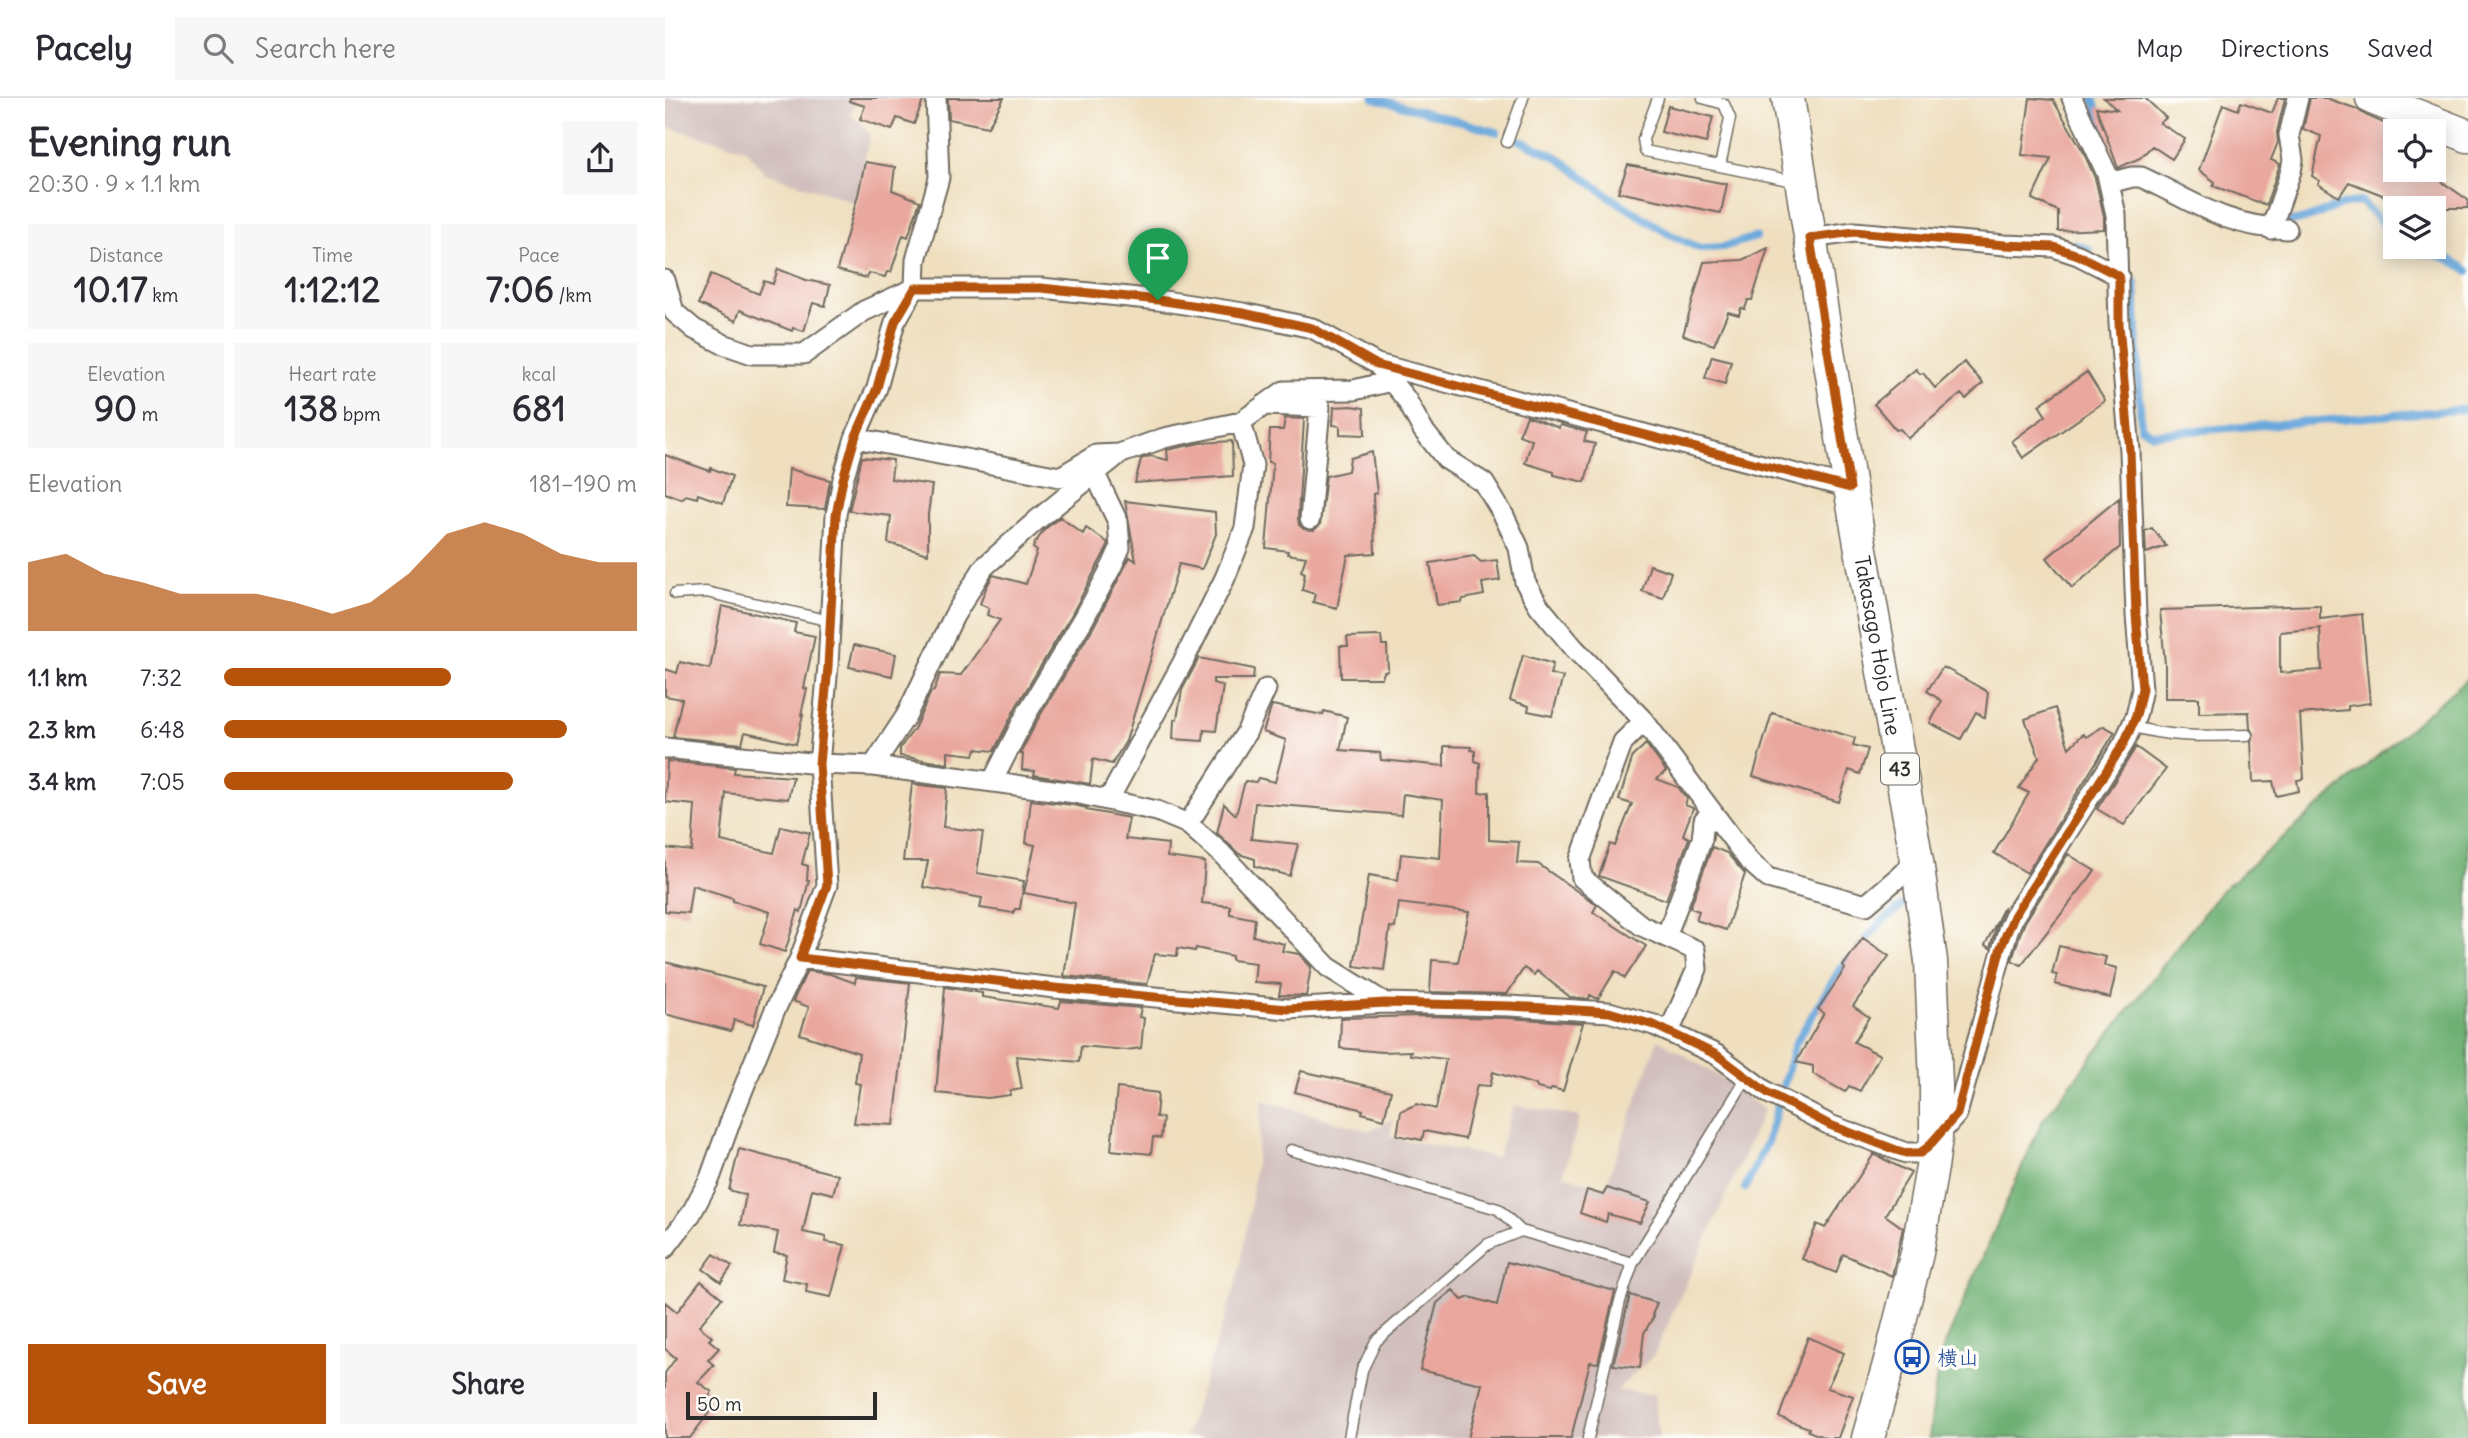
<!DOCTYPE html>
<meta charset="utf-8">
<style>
:root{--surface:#fff;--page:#f7f7f7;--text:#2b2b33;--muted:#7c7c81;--line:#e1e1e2;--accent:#b45309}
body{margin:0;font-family:Delius,"Klee One",sans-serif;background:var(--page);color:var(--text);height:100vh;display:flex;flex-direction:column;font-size:26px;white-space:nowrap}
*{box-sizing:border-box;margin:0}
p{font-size:23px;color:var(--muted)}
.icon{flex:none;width:38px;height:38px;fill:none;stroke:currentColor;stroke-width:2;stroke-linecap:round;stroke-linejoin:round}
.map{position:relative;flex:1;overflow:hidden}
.panel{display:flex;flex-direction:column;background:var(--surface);width:665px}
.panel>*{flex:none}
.buttons{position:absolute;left:1718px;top:21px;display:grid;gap:14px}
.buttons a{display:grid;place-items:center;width:63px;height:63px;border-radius:0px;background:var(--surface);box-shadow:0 4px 18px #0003;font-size:35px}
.scale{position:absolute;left:21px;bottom:18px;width:191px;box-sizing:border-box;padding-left:7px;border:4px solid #2b2b2b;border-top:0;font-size:19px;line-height:24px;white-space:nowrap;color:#2b2b2b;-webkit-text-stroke:5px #fdfcf7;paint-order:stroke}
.pin{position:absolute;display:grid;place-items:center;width:60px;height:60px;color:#fff;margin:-72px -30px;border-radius:50% 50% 50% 0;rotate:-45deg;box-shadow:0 0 7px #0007}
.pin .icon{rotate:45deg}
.round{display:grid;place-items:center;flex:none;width:74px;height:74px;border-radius:0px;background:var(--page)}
.summary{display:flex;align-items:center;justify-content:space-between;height:119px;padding:0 28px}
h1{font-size:38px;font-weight:700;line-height:52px}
.figures{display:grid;grid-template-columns:repeat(3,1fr);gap:10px;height:119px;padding:7px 28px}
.figures div{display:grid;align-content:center;border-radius:0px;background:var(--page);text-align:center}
.figures b{font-size:35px;font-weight:700}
.figures small{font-size:19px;font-weight:400}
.figures p{font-size:19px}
.chart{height:196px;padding:14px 28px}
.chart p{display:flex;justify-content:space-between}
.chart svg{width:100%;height:126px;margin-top:7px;fill:var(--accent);opacity:.7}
.action{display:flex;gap:14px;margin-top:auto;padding:14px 28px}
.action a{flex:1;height:80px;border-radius:0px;background:var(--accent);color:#fff;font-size:28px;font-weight:700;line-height:80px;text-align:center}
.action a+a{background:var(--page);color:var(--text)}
ul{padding:0 28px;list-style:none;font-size:23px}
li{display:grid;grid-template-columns:112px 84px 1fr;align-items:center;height:52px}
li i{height:18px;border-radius:9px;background:var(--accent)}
header{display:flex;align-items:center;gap:42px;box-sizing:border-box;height:98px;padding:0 35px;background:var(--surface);border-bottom:2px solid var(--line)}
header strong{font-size:33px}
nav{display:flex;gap:38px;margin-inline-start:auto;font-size:24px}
.search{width:490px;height:63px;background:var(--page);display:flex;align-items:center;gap:18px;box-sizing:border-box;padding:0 24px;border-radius:0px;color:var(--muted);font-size:26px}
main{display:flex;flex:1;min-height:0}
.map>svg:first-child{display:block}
.industrial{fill:#d1bfbd}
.forest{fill:#6eb073;stroke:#4c6e4f;stroke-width:2}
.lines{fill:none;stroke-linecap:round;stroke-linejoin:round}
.stream{stroke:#6ba8dc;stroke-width:8}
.building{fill:#e9a79e;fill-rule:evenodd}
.service-casing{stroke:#706a5f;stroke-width:13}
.minor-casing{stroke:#706a5f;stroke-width:23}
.primary-casing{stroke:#706a5f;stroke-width:35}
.service{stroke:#fff;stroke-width:10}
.minor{stroke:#fff;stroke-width:19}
.primary{stroke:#fff;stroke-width:32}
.route-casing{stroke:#fff;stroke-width:14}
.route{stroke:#b45309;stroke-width:9}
.labels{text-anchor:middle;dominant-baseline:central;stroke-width:7;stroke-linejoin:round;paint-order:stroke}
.shield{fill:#fdfcf7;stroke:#6a6a68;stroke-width:2}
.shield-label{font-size:19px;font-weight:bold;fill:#2b2b2b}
.street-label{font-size:21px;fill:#2b2b2b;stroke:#fdfcf7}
.transit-label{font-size:21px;fill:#164399;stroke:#fdfcf7;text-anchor:start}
</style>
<header>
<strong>Pacely</strong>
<div class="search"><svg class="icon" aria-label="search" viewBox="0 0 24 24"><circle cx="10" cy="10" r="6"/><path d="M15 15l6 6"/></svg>Search here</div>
<nav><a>Map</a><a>Directions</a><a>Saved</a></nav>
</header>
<main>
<section class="panel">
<div class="summary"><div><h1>Evening run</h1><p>20:30 · 9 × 1.1 km</p></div><a class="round"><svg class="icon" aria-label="share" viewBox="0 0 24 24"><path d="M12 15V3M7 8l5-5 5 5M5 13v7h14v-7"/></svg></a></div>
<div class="figures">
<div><p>Distance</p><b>10.17<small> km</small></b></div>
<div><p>Time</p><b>1:12:12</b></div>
<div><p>Pace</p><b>7:06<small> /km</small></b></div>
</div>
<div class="figures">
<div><p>Elevation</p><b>90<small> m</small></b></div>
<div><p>Heart rate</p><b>138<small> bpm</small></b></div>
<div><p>kcal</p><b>681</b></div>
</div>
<div class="chart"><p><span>Elevation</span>181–190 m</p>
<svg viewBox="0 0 160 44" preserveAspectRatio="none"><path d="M0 44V20L10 17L20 24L30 27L40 31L50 31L60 31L70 34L80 38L90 34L100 24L110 10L120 6L130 10L140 17L150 20L160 20V44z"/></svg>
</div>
<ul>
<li><b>1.1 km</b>7:32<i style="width:55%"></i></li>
<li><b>2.3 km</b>6:48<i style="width:83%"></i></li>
<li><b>3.4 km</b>7:05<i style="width:70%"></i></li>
</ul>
<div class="action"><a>Save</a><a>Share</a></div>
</section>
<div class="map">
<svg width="1803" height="1340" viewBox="0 0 1803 1340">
<rect width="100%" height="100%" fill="#fdfcf7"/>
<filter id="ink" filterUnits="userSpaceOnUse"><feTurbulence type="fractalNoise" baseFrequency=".0143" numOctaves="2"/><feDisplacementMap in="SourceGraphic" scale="14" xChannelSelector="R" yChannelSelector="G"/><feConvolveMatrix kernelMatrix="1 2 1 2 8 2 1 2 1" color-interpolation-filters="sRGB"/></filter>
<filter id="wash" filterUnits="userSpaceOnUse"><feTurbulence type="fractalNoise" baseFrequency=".00686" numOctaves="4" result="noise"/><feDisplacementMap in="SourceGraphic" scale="28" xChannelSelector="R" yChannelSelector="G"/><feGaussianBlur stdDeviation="1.57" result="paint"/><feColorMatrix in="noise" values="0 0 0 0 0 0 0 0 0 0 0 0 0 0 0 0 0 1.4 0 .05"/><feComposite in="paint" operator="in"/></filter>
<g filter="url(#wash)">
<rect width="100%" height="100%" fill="#efdfbf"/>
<path class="industrial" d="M0,0H193L185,17L196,25L205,37L190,104L100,75L80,51L0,28Z
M993,941L1063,984L1099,1012L989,1257L952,1292L989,1296L994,1340H520L571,1186L585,1113L598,1002L703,1033L728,1021L725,1039L832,1060L849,1007L915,1019L898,1077L940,1090Z"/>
<path class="forest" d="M1803,580V1340H1264L1274,1260L1377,1023L1556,793Z"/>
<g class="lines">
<path class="stream" d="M709,0L832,34
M1428,0L1438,29L1445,39
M854,42L892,59L945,99L1004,136L1034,150L1058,149L1091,139
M1460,56L1471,66L1512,81L1535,101
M1625,124C1651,122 1672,103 1697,104L1731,140
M1409,146L1424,151
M1742,149C1753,156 1758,155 1770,157C1782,158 1794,167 1803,173
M1463,179L1470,185L1476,329L1488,336L1803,311
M1194,850L1215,825L1245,802
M1080,1090L1103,1042L1130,946L1174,873L1183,862"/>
</g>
<g id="blocks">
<path class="building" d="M185,0H259L249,26L232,20L227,32L195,21L200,8L184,3Z
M283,0H339L323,29L284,21Z
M1365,0L1388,2L1418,53L1430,80L1439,118V131L1393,133V113L1367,101L1386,60L1357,57Z
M1439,0H1480L1501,20L1495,25L1520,41L1507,61L1487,48L1475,60L1453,70L1431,9L1452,12Z
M1613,0H1620L1612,34L1613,44L1606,62L1615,66L1601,107L1548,88L1550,84L1534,72L1558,6L1573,12L1576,4L1607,15Z
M1645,0H1661L1692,11L1700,17L1730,30L1731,72H1760L1803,102V110H1742L1720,102V98L1684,84L1674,99L1653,86L1655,83L1647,78L1656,38L1638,31Z
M1003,8L1048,19L1041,45L996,34Z
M200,64L230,69L227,92L255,103L243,139L238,137L226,174H222L220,179L204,175L202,180L172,172L193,97Z
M963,67L1062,86L1056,115L953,94Z
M1103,150L1087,202H1083L1080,211L1076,210L1074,217L1063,214L1049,247L1018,237L1039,164L1077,162Z
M113,171L141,182L165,187L160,208L148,205L139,233L128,230L127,233L75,212L71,223L33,206L46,176L94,196L99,183L108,186Z
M1047,258L1066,263L1060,286L1040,280Z
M1299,264L1318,285L1301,301L1296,296L1243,340L1235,331L1231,332L1209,306L1251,271L1255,276L1258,275L1270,290Z
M1422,274L1440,303L1358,360L1347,343L1381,318L1374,307Z
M687,308L699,310L700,337L675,336V328L668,327L669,309Z
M862,318L894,330L895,327L922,334L919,343L930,346L920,384L889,377V374L860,365L867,342L854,337Z
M620,320L639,321L633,420L634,427L639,431L649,432L655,427L661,378L683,373L685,360L707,354L712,395L708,396L710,455L683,457L672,510L648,504L650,496L637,492L640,475L636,473L641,459L622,456L623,453L601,450L608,365L603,364L605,332H618Z
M567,343L568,378L470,385L476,361L485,358L503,362L502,352L535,345Z
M0,357L45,373L46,370L67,378L58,405L33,396L32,400L21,397L17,401L0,395Z
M197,359L228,362L226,381L267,387L263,416V456L223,445L226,418L184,413Z
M124,371L165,382L160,411L121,409Z
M1454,400L1455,449L1407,490L1382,460Z
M460,403L550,414L551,436L537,471L514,466L461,643L447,666L428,661L425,686L369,677L370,673L357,672L358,656H355L373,621L429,528L465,459L471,463Z
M395,419L418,436L421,430L442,444L443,448L407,516L351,609L329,653L311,651L309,657L283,654V666L235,658V650L249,631L266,594L269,593L275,576L296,577L335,522L322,517L324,510L315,506L321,490L328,477L361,486L372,453L368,450L370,445L380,431Z
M1487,430L1501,448L1481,455L1480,433Z
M809,458L816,464L832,462L835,482L817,485L819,497L798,501L797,504L772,507L765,465Z
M985,467L1006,474L998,500L977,493Z
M1655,507V521L1697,516L1705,605L1683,608V612L1635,616L1639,681L1632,682L1634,693L1611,698L1608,683L1588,684L1586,643L1589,636L1585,630L1584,614L1534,615V600H1500V566L1495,512ZM1655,530L1657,572L1615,575V534Z
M57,508L131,525L129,534L150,538L139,590L142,591L136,617H138L131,646L80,634L77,646L8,639L17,601L0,598V571L12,575L15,564L45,571Z
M716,538L717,547H722L723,573L719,574L717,580H676L675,548H683L682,539Z
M189,547L231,556L227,578L184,569Z
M858,557L888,566L885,576L898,579L887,618L863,613L864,608L845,602Z
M534,560L589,571L588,581H548V585L558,588L551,633L539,632L538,643L508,641L509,622L512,621L517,592Z
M1278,569L1323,594L1320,620L1311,614L1296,641L1265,625L1277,603L1262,593Z
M607,607L658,617L659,613L682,619L675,652L715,655L716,662L779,668V648L806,649V652L810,653V663L815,665L814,695L824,694V742L854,744L852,765L873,766L932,807L928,814L981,848L960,880L950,873L933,901L925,897L924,901L905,899L872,873L869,877L859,870L842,896L765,894L767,862L793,864L804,814L734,805L730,830L725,829L719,872L689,868L704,777L733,782L736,756L775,760L778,702L738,696L736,717L590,705L586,741L633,746L625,778L590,768V761L574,756L552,735L559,706L571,717L580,683L591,684L593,680L610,684L621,642L598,634Z
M1390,610L1404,650L1418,636L1421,639L1439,628L1450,634L1362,775L1329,755L1364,695L1354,690L1374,659L1360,621Z
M1107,615L1190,640L1188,647L1203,651L1195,676L1184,672L1174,704L1088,678Z
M981,646L1001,673L992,681L1013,689L1022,701L1020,707L1028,710L1018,737L1024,740L1001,802L934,778L945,746L950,748L967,706L954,702L968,658Z
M1471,649L1501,671L1459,727L1432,711Z
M2,663L70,670L69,675L128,679L123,701L61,695L56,743L109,755L116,728L145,735L137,766L143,768L142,782H144L136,814L133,812L120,854L95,846L105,814L68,803V800L27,787L23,815L0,813V750L27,753L30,707L0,704Z
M247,686L282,690L278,729L318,734L312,775L359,783L355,811H350L348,815L315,810L317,800L258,789L263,763H238Z
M366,702L408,707L422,710L421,712L464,720L460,741L503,746L502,759L540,764L537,805L565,808V816L590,821L588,838L619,846L617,853L634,856L646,869L641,898L614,897L616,886L589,884L591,865L567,862V858L531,850L530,853L513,850L512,858L490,856L482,886L399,878L410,805L359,795L370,747L361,745Z
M1047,749L1062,755L1080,776L1061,832L1031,822L1034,813L1025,810Z
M1403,756L1430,773L1356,867L1347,862L1355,836L1360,824Z
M1339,809L1331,829L1325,850L1320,847Z
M1198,840L1224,858L1188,908L1204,919L1189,944L1215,957L1195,993L1184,988L1180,994L1148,976V968L1131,964L1159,915L1153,911L1180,871L1178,868Z
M1394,848L1441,859L1439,867L1452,870L1445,900L1390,886L1392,877L1387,876Z
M0,864L98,889L88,927L69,922L66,933L0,916Z
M142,873L165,876L190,885L191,879L245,885L229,1027L189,1025L195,986L190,985L194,955L135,936L144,909L128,903Z
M280,889L317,895V899L394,910L396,903L476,910L474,919L479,920L476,950L461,952L416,948L414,964L351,958L357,991L345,993V997L323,1000L271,995Z
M755,918L844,920L918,925L898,993L887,990L885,993L872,990L871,987L828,974L825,988L812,987L800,1041L759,1033L757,1042L732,1037L736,1013L752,1006L771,1011L781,961L745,957L746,953L717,954L675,950L676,920Z
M636,973L726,993L719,1021L697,1015L698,1012L630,994Z
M452,990L493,995L491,1019L498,1020L496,1040L488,1039L486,1056L446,1052Z
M74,1051L173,1077L168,1096L147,1091L138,1134L161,1139V1144L180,1147L166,1199L141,1194L142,1186L117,1181L122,1157L109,1155L113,1134L75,1127L81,1097L64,1092Z
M1209,1056L1246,1075L1220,1117L1238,1130L1227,1178L1178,1156L1171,1175L1137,1161L1152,1126L1160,1130Z
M942,1090L985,1104L975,1125L943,1116L941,1124L915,1115L922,1092L938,1097Z
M49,1156L67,1168L56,1184L38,1171Z
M842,1164L950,1193L933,1265L925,1264L906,1340H803L817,1286L755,1272L772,1205L788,1192L797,1202L805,1199L832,1207Z
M36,1183L57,1200L34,1228L47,1239L44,1242L54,1250L43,1262L49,1267L33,1284L47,1294L42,1302L49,1308L25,1340H0V1275L11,1260L0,1251V1204L12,1214Z
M965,1197L992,1205L987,1217L989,1218L979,1235L975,1270L948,1267Z
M1143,1239L1179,1255L1162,1290L1188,1298L1173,1340H1161L1143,1333L1144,1330L1114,1319Z"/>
</g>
</g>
<g filter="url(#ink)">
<use href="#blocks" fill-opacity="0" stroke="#706a5f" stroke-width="2"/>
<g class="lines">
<defs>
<path id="service" d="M993,0L978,41L980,53L1133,84
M1038,0L1059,6L1065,20L1055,68
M842,44L858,0
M10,496L41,494L165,523
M1466,628C1504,640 1542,638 1582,637
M626,1052L833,1111L856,1133L968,1165L1082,979
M684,1340L697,1272L711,1243L823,1146L856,1133
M923,1340L955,1203L968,1165"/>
<path id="minor" d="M1444,85L1467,79H1476C1528,103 1560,129 1622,131
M1606,131L1626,73L1628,62L1624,37L1633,0
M1145,140L1189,134L1340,147L1389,149L1413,157L1454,178
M0,182L9,214L29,231L58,246L87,256H139L199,213L250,190H376L493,202L578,215L647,230L712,266L1185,390
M712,266L741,301L758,332L781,361L819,385L839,418L854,450L860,484L874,508L909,550L979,623L1084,763L1103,780L1201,807L1252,763
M599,307L655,309L645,421
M576,324L619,293L689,292L726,283
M190,340L395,379L431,357L454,356
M979,623L958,644L915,762L917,780L977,828L1030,852L1032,871L1004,934
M0,650L154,666L208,668L410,695L492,713L523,726L556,755L663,869L720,905
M208,668L241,618L289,518L319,469L372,422L454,356L499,340L576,324L588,367L580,430L560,480L518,564L444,701
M327,684L362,615L418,522L447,468L455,450L453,424L430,376
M523,726L581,635L601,591
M1001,839L1037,741L1039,722
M135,860L390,890L623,911L720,905L845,908L944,914L989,927L1052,957L1103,995L1123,1005L1165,1027L1241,1055H1255L1262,1050L1292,1016L1343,832L1349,818L1459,645L1471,618L1477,591L1471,517L1465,353L1454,226L1451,117L1442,76L1407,0
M0,1150L26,1116L45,1080L67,1019L109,914L135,860L162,787L154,666L163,568L171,417L178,381L190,340L212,290L230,224L250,190L251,162L274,80L271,0"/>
<g id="primary">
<path id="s1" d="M1123,0L1185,390L1252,763L1266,863L1271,986V1040L1267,1069L1252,1155L1226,1259L1203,1340"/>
<path d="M1707,0L1803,38"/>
</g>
</defs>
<use href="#service" class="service-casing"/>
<use href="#minor" class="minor-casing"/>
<use href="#primary" class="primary-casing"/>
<use href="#service" class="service"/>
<use href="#minor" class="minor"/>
<use href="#primary" class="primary"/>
</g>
</g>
<g class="lines" filter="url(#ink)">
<defs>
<path id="route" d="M1189,134L1340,147L1389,149L1413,157L1454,178V226L1465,353L1471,517L1477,591L1471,618L1459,645L1349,818L1336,849L1292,1016L1262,1050L1255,1055H1241L1231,1052L1165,1027L1103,995L1052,957L989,927L944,914L845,908L720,905L623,911L390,890L135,860L162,787L154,666L163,569L171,417L178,381L190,340L212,290L230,224L250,190H376L493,202L578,215L647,230L712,267L1185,390L1145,140Z"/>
</defs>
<use href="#route" class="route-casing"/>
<use href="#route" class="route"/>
</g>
<defs>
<symbol id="bus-ring" viewBox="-11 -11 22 22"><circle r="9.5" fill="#fdfcf7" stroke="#1a4fb4" stroke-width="1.5"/><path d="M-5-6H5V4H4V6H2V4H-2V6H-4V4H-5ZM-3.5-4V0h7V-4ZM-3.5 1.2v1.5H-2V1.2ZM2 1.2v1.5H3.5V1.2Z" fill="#1a4fb4"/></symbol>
</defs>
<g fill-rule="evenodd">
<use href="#bus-ring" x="1228" y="1240" width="38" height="38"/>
</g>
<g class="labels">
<rect class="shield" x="1216" y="655.5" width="38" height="31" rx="5"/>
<g class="shield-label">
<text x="1235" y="671">43</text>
</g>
<g class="street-label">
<text stroke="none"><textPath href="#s1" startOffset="555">Takasago Hojo Line</textPath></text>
</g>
<g class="transit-label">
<text x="1272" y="1259">横山</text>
</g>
</g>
</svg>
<div class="buttons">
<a><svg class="icon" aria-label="locate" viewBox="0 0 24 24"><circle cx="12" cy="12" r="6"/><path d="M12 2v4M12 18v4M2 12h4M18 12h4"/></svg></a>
<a><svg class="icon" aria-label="layers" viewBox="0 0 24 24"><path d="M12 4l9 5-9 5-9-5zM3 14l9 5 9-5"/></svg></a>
</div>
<div class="scale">50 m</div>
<div class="pin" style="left:493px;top:202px;background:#1e9e55"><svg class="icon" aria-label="arrive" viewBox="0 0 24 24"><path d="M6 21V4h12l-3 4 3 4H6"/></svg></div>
</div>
</main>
